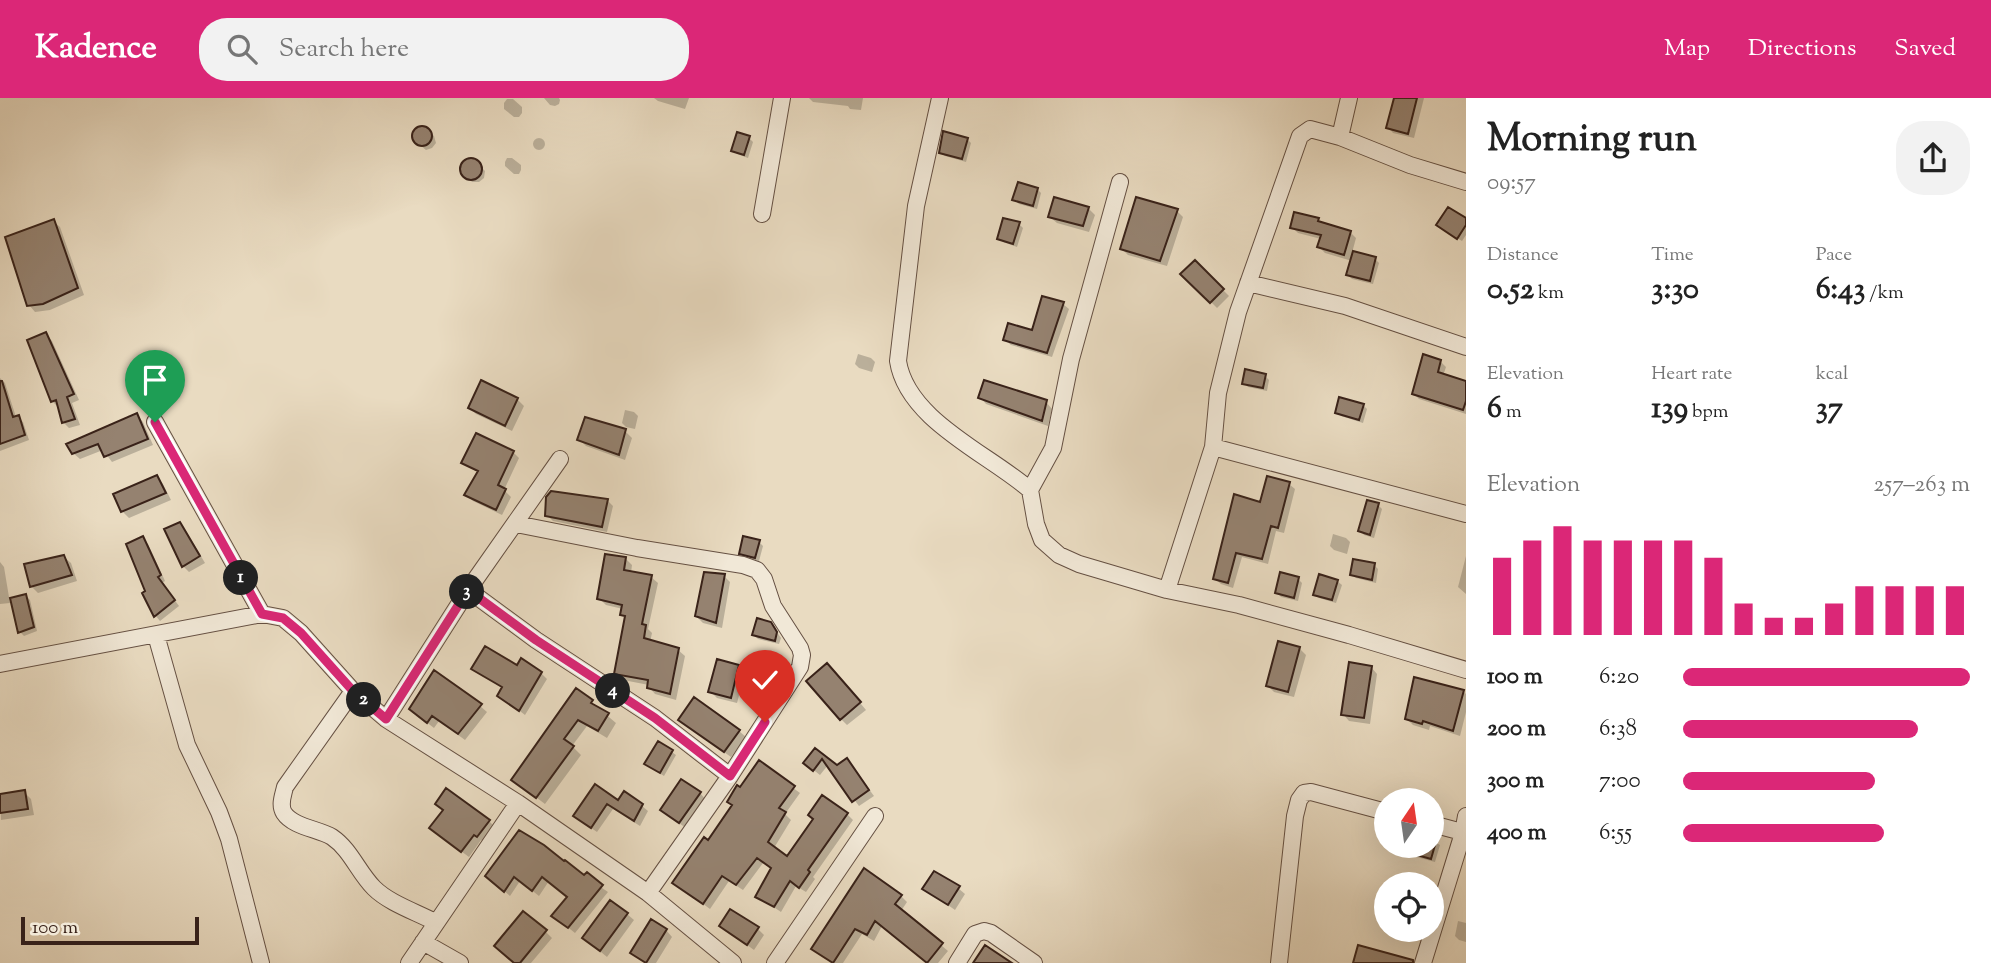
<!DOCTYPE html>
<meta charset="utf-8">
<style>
:root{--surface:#fff;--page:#f2f2f2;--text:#222;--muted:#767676;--accent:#db2777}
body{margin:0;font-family:"Sorts Mill Goudy",serif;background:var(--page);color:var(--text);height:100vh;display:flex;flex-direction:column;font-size:26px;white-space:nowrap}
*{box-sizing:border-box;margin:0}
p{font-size:23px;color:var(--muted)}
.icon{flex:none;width:38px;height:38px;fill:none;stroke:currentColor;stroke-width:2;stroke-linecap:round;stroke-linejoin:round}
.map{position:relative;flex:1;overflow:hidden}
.details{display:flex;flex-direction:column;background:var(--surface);width:525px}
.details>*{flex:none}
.needle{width:46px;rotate:13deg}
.buttons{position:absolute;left:1374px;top:690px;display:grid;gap:14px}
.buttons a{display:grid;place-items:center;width:70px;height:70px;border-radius:50%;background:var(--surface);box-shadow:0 7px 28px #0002;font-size:35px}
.scale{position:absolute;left:21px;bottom:18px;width:178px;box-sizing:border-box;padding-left:7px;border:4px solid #392219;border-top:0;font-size:19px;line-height:24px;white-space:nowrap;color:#392219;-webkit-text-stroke:5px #f1e8d7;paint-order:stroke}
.pin{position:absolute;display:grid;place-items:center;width:60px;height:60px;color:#fff;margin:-72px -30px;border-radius:50% 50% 50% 0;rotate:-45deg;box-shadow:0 0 7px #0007}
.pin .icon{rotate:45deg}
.km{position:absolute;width:35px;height:35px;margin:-18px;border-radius:50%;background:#222;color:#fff;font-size:19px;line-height:35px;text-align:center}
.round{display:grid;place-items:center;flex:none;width:74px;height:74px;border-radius:28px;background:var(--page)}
.summary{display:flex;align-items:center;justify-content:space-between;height:119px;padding:0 21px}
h1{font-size:38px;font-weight:700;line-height:52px}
.stats{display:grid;grid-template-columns:repeat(3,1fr);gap:10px;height:119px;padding:7px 21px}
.stats div{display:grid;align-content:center}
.stats b{font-size:30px;font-weight:700}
.stats small{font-size:19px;font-weight:400}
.stats p{font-size:19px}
.chart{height:196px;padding:14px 21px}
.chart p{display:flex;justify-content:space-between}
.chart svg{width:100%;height:126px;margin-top:7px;stroke:var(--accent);stroke-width:6}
ul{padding:0 21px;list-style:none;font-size:23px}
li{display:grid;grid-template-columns:112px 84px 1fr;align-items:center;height:52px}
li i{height:18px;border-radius:9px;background:var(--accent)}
header{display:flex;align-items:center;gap:42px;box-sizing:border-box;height:98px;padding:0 35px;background:var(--accent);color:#fff}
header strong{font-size:33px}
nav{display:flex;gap:38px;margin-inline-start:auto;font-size:24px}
.search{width:490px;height:63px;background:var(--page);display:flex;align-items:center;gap:18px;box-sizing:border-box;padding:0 24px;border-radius:28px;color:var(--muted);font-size:26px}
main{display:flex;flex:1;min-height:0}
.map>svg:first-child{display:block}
.shadow{fill:#0003}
.building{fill:#958270;stroke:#392219;stroke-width:2}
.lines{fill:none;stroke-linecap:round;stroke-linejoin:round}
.minor-casing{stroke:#655043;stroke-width:18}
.minor{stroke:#f1e8d7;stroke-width:16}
.route-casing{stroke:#fff;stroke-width:14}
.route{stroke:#db2777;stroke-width:9}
</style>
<header>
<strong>Kadence</strong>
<div class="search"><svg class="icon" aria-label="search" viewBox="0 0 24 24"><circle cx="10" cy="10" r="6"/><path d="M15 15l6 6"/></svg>Search here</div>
<nav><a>Map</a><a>Directions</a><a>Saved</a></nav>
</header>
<main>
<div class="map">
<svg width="1466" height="865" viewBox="0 0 1466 865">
<rect width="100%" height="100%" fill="#e9dbc1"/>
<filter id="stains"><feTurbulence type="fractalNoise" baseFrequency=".00286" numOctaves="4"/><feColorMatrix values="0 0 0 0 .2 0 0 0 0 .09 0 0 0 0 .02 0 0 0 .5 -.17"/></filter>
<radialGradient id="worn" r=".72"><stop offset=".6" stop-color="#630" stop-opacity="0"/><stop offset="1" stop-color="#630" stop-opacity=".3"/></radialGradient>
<path class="shadow" d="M544,0H559L560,2L559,6L555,8L550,7Z
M654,0H689L685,11L658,3Z
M809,0H863L861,12L850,11L848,8L813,4Z
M1395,0H1424L1414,40L1393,35L1388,29Z
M507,1H513L522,9V15L519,19H514L504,11V5Z
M424,30L434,38L436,45L432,50L426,52L415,43L414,36L417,31Z
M749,40L753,44L748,60L737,56L733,52Z
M533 46a6 6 0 1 1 12 0a6 6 0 1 1-12 0Z
M967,41L971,45L966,64L945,58L940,54Z
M507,60H512L521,67V72L519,76H514L505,68V64Z
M468,63H475L485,73L484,80L479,84H472L463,74V67Z
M1037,91L1041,95L1037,111L1019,106L1014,102Z
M1088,110L1095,117L1089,134L1057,125L1050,119Z
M1449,111L1466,122V137L1462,143L1442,131Z
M1177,113L1183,119L1167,168L1128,157L1122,151Z
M1318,121L1323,126L1350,134L1356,140L1352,155L1375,161L1379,165L1373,186L1352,181L1348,177L1352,163L1325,155L1319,149L1321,141L1298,135L1292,129Z
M53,123L60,129L84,197L50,212L35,214L29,207Z
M1019,126L1023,130L1017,149L1003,144L999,140Z
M1195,164L1229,198L1217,210L1183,176Z
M1063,206L1069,211L1052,259L1011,247L1005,242L1033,235Z
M46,236L52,243L79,302L72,305L80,327L69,330L63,324L59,310L52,303Z
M858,256L871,260L875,264L872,274L859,270L855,266Z
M1440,263L1446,269L1443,278L1466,285V316L1419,301L1413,295Z
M1265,278L1269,282L1267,293L1248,289L1244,285Z
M0,280L5,285L16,319H18L23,324L29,342L0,353Z
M980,299L1046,304L1052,311L1048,328L986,306Z
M517,301L524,308L512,333L476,316L470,310Z
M1363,307L1367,311L1363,325L1341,318L1337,314Z
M625,312L634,314L638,318L635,331L626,329L622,325Z
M137,317L143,324L153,347L112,364L103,352L80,361L73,355Z
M625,333L632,340L625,362L586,348L579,341Z
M513,354L519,360L504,392L511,399L502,417L473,403L466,397L479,375L463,365Z
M157,379L163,386L171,402L129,420L122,413Z
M1289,386L1295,391L1284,435L1276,433L1268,466L1242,459L1233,490L1221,486L1215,481L1261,407Z
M607,402L613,408L607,434L553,423L547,417Z
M1378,407L1382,411L1374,440L1364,437L1360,433Z
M179,426L186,433L205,465L189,474L183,468Z
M1333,436L1346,440L1350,444L1347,456L1334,452L1330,448Z
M142,440L148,446L165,483L162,485L179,508L160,523L155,517L147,494Z
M759,444L763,448L759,463L745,459L740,455Z
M1466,458V496L1458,489Z
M64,459L71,465L77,483L38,495L31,488Z
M625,460L632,467L631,475L651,479L658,485L648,531L652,535L650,544L678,552L685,558L676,602L655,596L649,589V587L623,582L616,576L626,521L622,516L623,511L606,507L599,500Z
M0,464L4,469L10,505L0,506Z
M1374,467L1378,471L1376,485L1356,480L1352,476Z
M724,478L730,484L722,530L703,525L696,518Z
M1298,481L1302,485L1298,503L1281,499L1277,494Z
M1337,483L1342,487L1336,505L1319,500L1315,496Z
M26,498L30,502L37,533L24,538L20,534Z
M774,530L781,540L779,546L758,541L754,537Z
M1299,550L1306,557L1294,599L1274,594L1268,588Z
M739,569L745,575L737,605L717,600L710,593Z
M1371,569L1377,576L1370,626L1349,623L1343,616Z
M474,570H517L541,575L547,581L525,617L499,597L503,591Z
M834,574L866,612L847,627L841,621Z
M1463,593L1466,596V614L1460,638L1430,628L1429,632L1413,627L1407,621Z
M591,604L616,625L607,640L587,628L572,648L581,657L545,706L513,682Z
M480,608L487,614L465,642L439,623L434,630L417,617Z
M687,628L739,633L746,639L731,659Z
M659,645L676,657L664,678L651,670Z
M815,652L837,669L847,662L874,698L859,708L828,667L820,677L811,670Z
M759,665L800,695L785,716L791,722L774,750L788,760L847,716L853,722L813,779L815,781L806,794L796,788L781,814L757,798L773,771L763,765L743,792L729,783L710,811L675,785L709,744L733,708L729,704Z
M595,689L619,705L642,708L648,713L640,728L613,711L597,734L581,723Z
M24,694L31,701L34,717L1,722L0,698Z
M700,695L706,702L687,731L662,712Z
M489,723L495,729L484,744L481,742L469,759L438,736Z
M519,734L608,794L575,835L560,823L568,799L549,783L539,798L520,783L510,798L494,784Z
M1432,742L1440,747L1435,764L1413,758L1409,754L1432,747Z
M958,790L965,796L955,812L925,791Z
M901,798L907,804L901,813L948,853L938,865H928L882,828L874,843L862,836L843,865H832L813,851Z
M627,816L634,822L607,859L584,840Z
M1458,823L1466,825V844L1459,842L1455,838Z
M721,828L758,831L764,837L754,852Z
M666,832L672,839L656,865H645L632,855Z
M546,834L552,840L531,865H516L503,854Z"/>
<path class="building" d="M1394,0H1417L1408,36L1386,30Z
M412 38a10 10 0 1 1 20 0a10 10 0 1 1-20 0Z
M943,33L968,40L962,61L939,55Z
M737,34L750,38L744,57L731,53Z
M460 71a11 11 0 1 1 22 0a11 11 0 1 1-22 0Z
M1018,84L1038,90L1033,108L1012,102Z
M1054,99L1089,109L1083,128L1048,119Z
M1136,99L1178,111L1160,163L1120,151Z
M1448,109L1466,120V127L1457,141L1436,127Z
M1294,114L1319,120L1318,123L1351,133L1344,157L1317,149L1321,137L1290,130Z
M1003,120L1020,124L1013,146L997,141Z
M54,121L78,190L43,206L27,208L5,139Z
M1353,153L1376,159L1370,183L1346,177Z
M1195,162L1224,191L1210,205L1180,176Z
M1042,198L1064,204L1047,255L1003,242L1008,225L1032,232Z
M46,234L74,296L67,299L75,321L62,325L56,302L51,304L27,242Z
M1423,256L1441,262L1438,274L1466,283V303L1463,312L1412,296Z
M1245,271L1266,276L1263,290L1242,286Z
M481,282L518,300L505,328L468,310Z
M984,282L1047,302L1042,323L978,300Z
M0,283H2L13,319L19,317L25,337L0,346Z
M1339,299L1364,306L1359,322L1335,315Z
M137,315L148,341L104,359L98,346L72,356L66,346Z
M585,319L626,331L619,357L577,342Z
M476,335L514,353L498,387L506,391L496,412L464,397L478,373L461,365Z
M157,377L166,395L121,414L113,396Z
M1267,378L1290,384L1278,430L1271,428L1262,461L1236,455L1228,485L1213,481L1234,396L1260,404Z
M551,393L608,401L602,429L545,418L546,399Z
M1367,402L1379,405L1370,437L1358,433Z
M180,424L200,458L182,469L164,431Z
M143,438L161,477L158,479L175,502L154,519L142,495L145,493L126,446Z
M743,438L760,442L755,460L739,456Z
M605,456L626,459L624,472L652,477L642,526L646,527L644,540L679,550L670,596L647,590L648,582L614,576L625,518L620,517L622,507L597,501Z
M64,457L72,477L30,489L24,466Z
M1353,461L1375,465L1372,482L1350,477Z
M704,474L725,476L716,525L695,518Z
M1280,474L1299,479L1294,500L1275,495Z
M1319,476L1338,482L1332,502L1313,497Z
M26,496L34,529L18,535L10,500Z
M757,520L771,524L777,534L775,543L752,537Z
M1278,543L1300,549L1288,594L1266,588Z
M485,548L517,567L521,560L542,574L519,613L497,598L502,589L471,571Z
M717,561L739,567L731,600L708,594Z
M1349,564L1372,568L1364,620L1341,617Z
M827,565L861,604L840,622L806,583Z
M434,572L482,606L458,636L432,618L427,625L409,611Z
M1414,579L1464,592L1453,633L1423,623L1422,626L1405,621Z
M576,590L593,602L591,605L609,615L598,633L578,622L564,641L574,648L536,700L511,682Z
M694,599L740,632L724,654L678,622Z
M658,643L673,652L660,675L644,666Z
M815,650L837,667L847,660L869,692L852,704L822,661L813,673L803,665Z
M759,662L795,688L779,710L786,714L768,744L787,758L813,721L808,717L822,697L848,715L808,772L810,774L799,790L790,783L774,809L755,799L771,770L757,760L736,787L722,778L703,806L672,785L704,739L708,742L732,707L727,704L737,687L740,689Z
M681,681L701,694L679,725L660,712Z
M595,686L618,702L624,693L643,706L634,723L607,706L591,730L573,718Z
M446,690L490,722L477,739L474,737L461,754L429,730L443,712L435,706Z
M25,692L28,711L0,715V696Z
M519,732L544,747L564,763L565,762L584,777L587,774L603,787L568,830L551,818L567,799L542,779L532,793L514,779L504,794L485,778Z
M1393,747H1435L1431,761L1392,750Z
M864,770L902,797L895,806L943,845L927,865L875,823L867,837L855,831L833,865L811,851Z
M934,773L960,788L948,807L922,791Z
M610,802L628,815L600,853L582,840Z
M730,811L759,829L747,847L719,828Z
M523,813L547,832L520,865H514L494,848Z
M651,821L667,831L646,865L630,855Z
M985,847L1012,865H973Z
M1358,847L1413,862V865H1353Z"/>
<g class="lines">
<defs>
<path id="minor" d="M940,0L916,108L898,263C907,322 989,356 1030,392
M1349,0L1340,39L1410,67L1466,84
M1120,84L1071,261L1053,350L1030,392L1036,426L1042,442L1059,457L1079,466L1167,492L1239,507L1349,537L1466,572
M762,116L782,0
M1248,185L1345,208L1466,249
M155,324L262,516
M1213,349L1466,416
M516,426L637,450L743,467L757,472L764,481L773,508L800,550L802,557L800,569L730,678L648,795
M468,492L536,542L655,620L730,678
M1167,492L1213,349L1218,295L1238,214L1300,38L1310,31L1340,39
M156,537L187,647L219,714L229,741L261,865
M0,566L262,516L283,520L301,535L353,593L386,621L518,705L648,795L733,865
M353,593L285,689C283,698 279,707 284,715C293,729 319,731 332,739C351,752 358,774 374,790C389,805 416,814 435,824
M386,621L468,492L560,361
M1432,726L1466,735
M423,844L460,865
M409,865L518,705
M775,865L875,718
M957,865L975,836L984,833L991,835L1034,865
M1279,865L1295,718L1299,702L1304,695L1311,694L1386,714
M1423,865L1463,735L1466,718"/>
</defs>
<use href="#minor" class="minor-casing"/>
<use href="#minor" class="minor"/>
</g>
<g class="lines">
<defs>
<path id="route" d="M155,324L262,516L283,520L301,535L353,593L386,621L468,492L536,542L655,620L730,678L765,624"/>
</defs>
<use href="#route" class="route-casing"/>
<use href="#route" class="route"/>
</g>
<rect width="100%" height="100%" filter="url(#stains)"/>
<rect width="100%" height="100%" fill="url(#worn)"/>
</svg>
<div class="buttons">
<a><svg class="needle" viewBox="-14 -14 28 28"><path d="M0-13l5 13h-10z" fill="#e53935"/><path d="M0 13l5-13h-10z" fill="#767676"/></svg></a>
<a><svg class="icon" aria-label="locate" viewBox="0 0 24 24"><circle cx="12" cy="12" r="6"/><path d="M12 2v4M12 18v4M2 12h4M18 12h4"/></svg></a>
</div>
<div class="scale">100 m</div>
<div class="pin" style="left:155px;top:324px;background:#1e9e55"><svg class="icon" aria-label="arrive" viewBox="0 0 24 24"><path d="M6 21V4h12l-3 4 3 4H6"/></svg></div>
<div class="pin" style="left:765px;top:624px;background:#d93025"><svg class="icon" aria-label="check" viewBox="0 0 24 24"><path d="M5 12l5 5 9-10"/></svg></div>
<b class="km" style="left:241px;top:480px">1</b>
<b class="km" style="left:364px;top:602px">2</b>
<b class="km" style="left:467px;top:494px">3</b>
<b class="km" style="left:613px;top:593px">4</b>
</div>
<section class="details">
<div class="summary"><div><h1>Morning run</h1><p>09:57</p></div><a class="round"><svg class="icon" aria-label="share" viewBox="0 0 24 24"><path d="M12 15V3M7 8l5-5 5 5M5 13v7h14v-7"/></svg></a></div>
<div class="stats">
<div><p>Distance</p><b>0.52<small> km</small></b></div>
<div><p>Time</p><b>3:30</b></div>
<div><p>Pace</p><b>6:43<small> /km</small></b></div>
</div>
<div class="stats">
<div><p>Elevation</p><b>6<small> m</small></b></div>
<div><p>Heart rate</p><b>139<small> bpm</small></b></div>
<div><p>kcal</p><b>37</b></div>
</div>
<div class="chart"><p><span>Elevation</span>257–263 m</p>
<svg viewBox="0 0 160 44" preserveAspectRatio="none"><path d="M5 44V17M15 44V11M25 44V6M35 44V11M45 44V11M55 44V11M65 44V11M75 44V17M85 44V33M95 44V38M105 44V38M115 44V33M125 44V27M135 44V27M145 44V27M155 44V27"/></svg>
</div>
<ul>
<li><b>100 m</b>6:20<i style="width:100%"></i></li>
<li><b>200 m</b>6:38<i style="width:82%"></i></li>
<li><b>300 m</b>7:00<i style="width:67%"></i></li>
<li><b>400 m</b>6:55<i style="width:70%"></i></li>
</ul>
</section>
</main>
